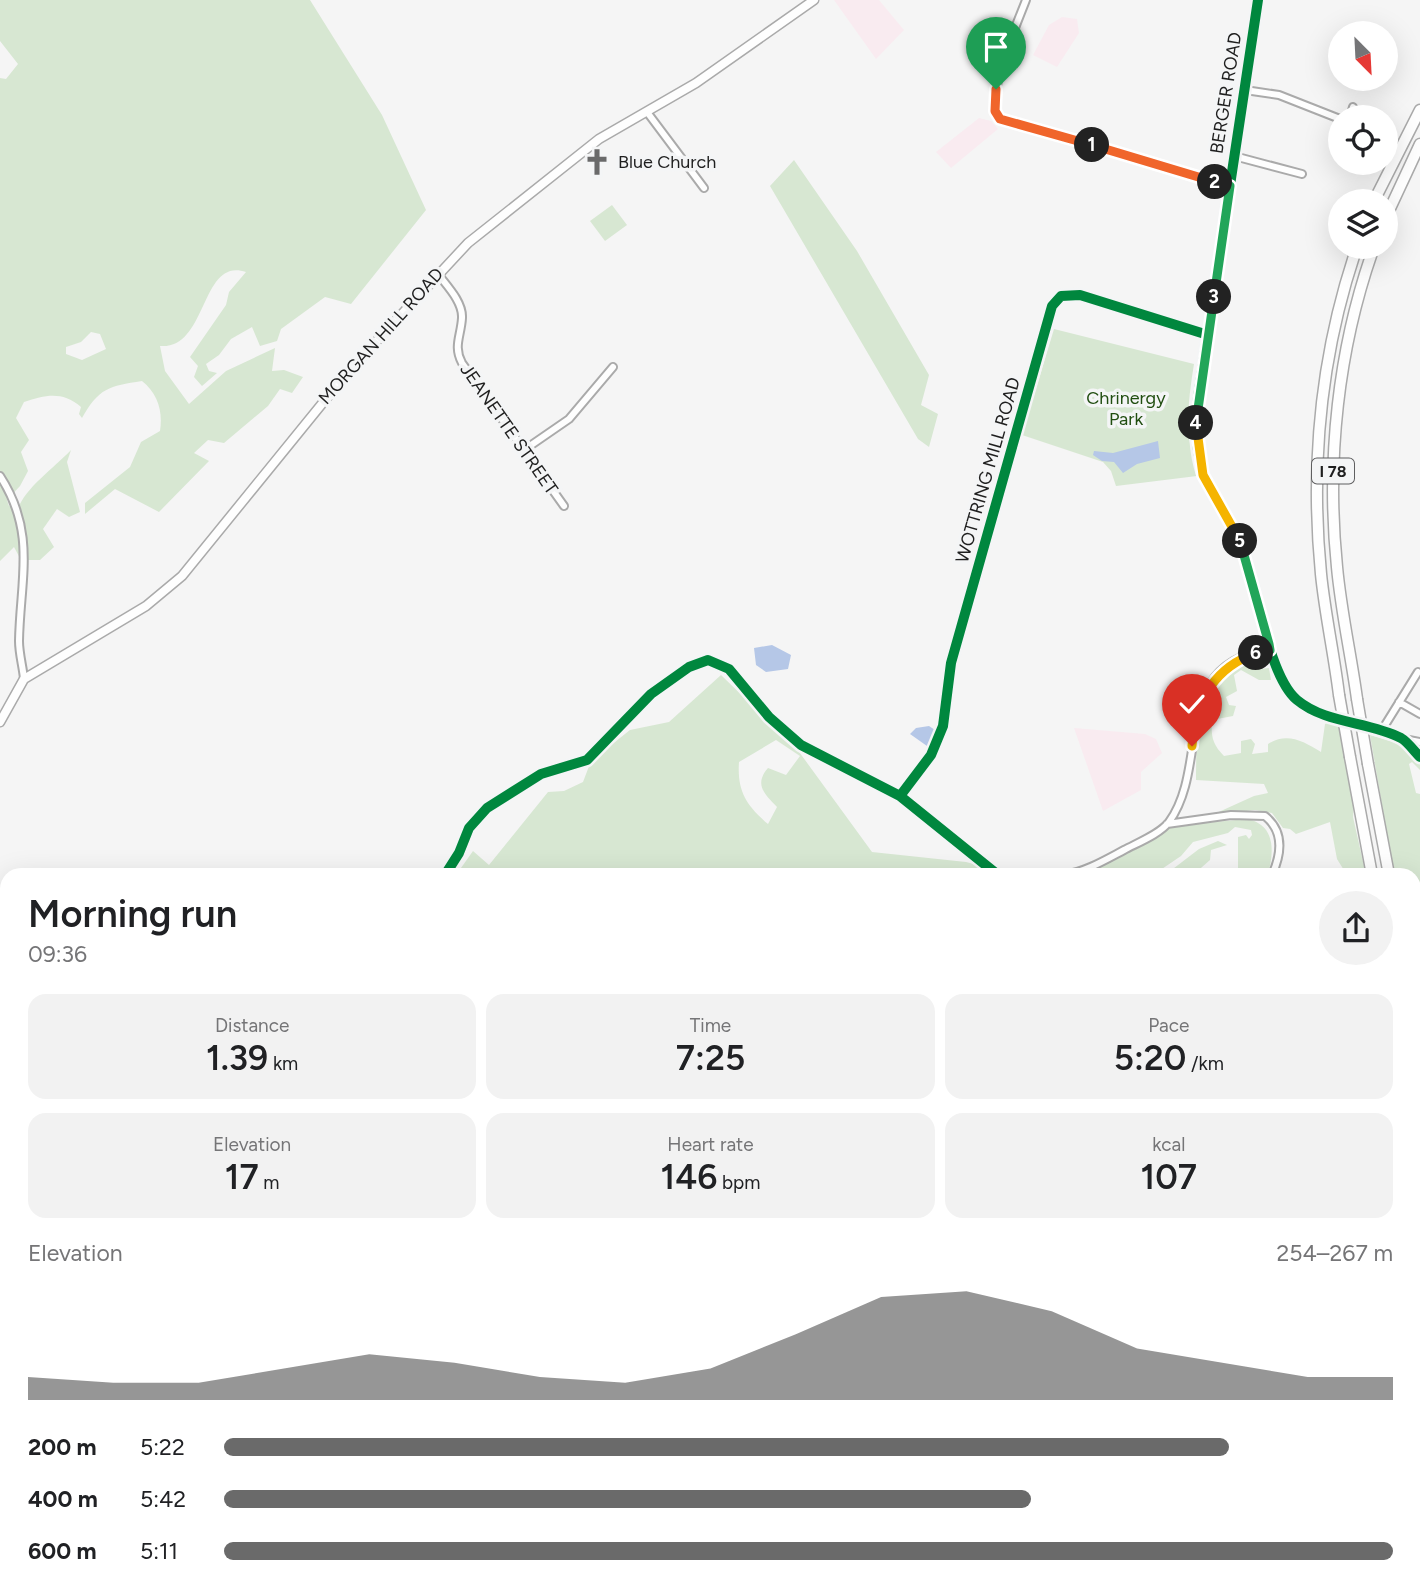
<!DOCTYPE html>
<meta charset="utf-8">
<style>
:root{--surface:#fff;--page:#f2f2f2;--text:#202124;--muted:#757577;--accent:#6a6a6a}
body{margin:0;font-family:Figtree,sans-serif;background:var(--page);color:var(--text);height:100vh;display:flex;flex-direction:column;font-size:26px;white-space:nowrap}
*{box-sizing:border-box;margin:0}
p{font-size:23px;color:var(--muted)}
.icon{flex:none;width:38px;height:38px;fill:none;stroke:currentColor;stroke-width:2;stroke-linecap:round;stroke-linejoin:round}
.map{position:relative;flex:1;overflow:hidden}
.sheet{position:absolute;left:0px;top:868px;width:1421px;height:726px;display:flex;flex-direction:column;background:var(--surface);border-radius:21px 21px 0 0;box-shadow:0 7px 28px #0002}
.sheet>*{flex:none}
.needle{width:46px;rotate:156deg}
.fabs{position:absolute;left:1328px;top:21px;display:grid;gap:14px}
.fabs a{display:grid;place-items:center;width:70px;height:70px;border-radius:50%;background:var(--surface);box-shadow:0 7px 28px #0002;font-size:35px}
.pin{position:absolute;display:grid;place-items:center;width:60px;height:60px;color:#fff;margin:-72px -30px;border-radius:50% 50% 50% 0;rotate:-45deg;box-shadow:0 0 7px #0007}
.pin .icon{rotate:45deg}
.km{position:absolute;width:35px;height:35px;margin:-18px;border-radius:50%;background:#222;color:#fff;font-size:19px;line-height:35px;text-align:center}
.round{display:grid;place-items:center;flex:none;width:74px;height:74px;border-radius:37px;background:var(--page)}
.overview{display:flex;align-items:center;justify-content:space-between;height:119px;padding:0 28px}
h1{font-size:38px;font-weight:600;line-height:52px}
.stats{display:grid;grid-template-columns:repeat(3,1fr);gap:10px;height:119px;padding:7px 28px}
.stats div{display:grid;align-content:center;border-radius:18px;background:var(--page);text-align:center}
.stats b{font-size:35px;font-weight:600}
.stats small{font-size:19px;font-weight:400}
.stats p{font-size:19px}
.chart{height:196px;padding:14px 28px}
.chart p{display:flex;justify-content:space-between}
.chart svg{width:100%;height:126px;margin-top:7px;fill:var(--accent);opacity:.7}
ul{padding:0 28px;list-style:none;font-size:23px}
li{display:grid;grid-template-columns:112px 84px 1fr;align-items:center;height:52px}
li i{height:18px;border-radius:9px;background:var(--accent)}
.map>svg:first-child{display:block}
.built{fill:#e2e4e8}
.industrial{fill:#f9ebf0}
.green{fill:#d7e7d2;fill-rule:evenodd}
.water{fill:#b5c7e7}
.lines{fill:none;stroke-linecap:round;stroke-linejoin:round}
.minor-casing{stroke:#aaa;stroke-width:10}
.major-casing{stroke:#aaa;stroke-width:11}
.highway-casing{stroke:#aaa;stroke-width:13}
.minor{stroke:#fefefe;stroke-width:6}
.major{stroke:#fefefe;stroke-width:8}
.highway{stroke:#fefefe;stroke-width:10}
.highway-bridge-casing{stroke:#aaa;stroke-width:13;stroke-linecap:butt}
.highway-bridge{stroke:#fefefe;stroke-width:10}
.cycleway-casing{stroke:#f4f5f6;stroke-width:15}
.cycleway{stroke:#00873e;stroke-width:10}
.split-1-casing{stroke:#fff;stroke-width:14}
.split-2-casing{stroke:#fff;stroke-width:14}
.split-3-casing{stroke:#fff;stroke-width:14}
.split-4-casing{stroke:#fff;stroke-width:14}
.split-5-casing{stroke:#fff;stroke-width:14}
.split-6-casing{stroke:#fff;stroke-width:14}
.split-7-casing{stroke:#fff;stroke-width:14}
.split-1{stroke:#f0652b;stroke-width:9}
.split-2{stroke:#f0652b;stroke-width:9}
.split-3{stroke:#22a559;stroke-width:9}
.split-4{stroke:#22a559;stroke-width:9}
.split-5{stroke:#f5b400;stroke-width:9}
.split-6{stroke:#22a559;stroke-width:9}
.split-7{stroke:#f5b400;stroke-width:9}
.labels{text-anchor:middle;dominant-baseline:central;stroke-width:7;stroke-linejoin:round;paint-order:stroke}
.shield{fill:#f4f5f6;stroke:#5f5f60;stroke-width:2}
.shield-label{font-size:16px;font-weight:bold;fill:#1f1f1f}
.street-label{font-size:18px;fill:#1f1f1f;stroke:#f4f5f6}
.poi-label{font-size:18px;fill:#1f1f1f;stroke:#f4f5f6;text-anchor:start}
.park-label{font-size:18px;fill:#214e11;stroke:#f4f5f6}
</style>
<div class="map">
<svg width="1420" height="1593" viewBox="0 0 1420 1593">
<rect width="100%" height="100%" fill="#f5f5f5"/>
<path class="built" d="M893,1587H942L946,1593H886Z"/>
<path class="industrial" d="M834,0H879L904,30L876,59Z
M1062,17L1077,19L1079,33L1057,67L1033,55L1049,25Z
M979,118L991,121L998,129L951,168L936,152Z
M1074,728L1145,734L1156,739L1162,753L1141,772V790L1103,811Z
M1414,1304L1420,1314V1353L1416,1357L1419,1375L1414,1381Z
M944,1587H1231L1232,1593H947Z"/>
<path class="green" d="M0,0H310L382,115L426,210L351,304L325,297L281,329L277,341L260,346L252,327L231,339L219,355L206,364L209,371L217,373L202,386L194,377L198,366L190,357L226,305L229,292L246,272C200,256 208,350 160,346L165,371L189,404L226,371L275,348L272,371L284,370L303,377L292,393L280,389L268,406L224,443L208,440L194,453L209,461L159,512L115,489L85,514V503L130,467L141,442L160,431C163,411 158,394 142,381C109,386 99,388 82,418L79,414L81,407C62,391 46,395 24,402L16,418L29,440L21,452L28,471L20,486L7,500L9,506L18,509C25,488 54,468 71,450L67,462L80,512L69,517L57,509L43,529L54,547L40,560H21L14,547L0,561V78L6,79L18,64L0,41ZM91,332L100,334L106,349L82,360L66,354V347L81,342Z
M794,160L857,251L929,375L921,405L938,414L929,447L918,439L770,186Z
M612,205L627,225L605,241L590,221Z
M1054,329L1194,364C1187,408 1185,433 1197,476L1116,486L1111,471L1103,462L1022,435Z
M1252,657L1256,659L1253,665L1259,669L1269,668L1271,680H1259L1241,670L1234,675L1237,691L1226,697L1229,705L1236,706L1233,716L1212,720C1211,736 1212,744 1224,756L1241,753V741L1251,739L1255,744L1252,754L1268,752V744C1287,732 1303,741 1321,752L1325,724L1329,722L1340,725L1354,805L1353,817L1366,875H1347L1337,859L1330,822L1296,834L1290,829L1283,828L1272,813L1255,810L1212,815L1254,796L1268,793L1264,784L1196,780C1196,723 1199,689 1252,657Z
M721,675L797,749L872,852L966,862L1015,875H456L473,851L489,865L548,792L564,791L583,782L591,761L630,730L669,722ZM776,740L800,756L786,775L768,768C753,785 766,795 777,807L768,824C746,805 737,791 739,762Z
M1370,735L1397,743L1420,763V770L1412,762L1409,764L1416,793L1420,794V1103L1414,1099V875H1394Z
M1247,819C1276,825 1274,851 1268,875H1238V837L1246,835L1249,839L1252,835L1251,830L1235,827L1228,833L1193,842L1181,856L1153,875H1078L1170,826Z
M1218,841L1227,845L1211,850L1210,860L1193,875H1165L1199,849Z
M1420,1354V1431L1414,1435V1379L1418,1374L1415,1357Z
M1420,1492V1593H1381L1380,1587H1414V1494Z
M348,1587H459L452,1593H347Z
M462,1587H571L570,1593H492Z"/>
<path class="water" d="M1158,441L1160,458L1137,464L1123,473L1114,462L1102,461L1093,455L1094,451L1113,453Z
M772,645L791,655L788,669L766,672L756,665L754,648Z
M929,726L935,730L932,743L927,746L910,734L916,728Z"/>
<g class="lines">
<defs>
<path id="minor" d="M1026,0C1017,24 983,99 1000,119L1230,186
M1258,0L1198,397C1196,421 1195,442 1201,466C1208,494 1230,515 1240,541C1256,581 1267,675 1297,700C1326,724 1368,721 1401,738C1408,742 1414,751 1420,757
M1245,90L1279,95L1340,119
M647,112L704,188
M1350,117L1353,107
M1234,156L1302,174
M438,274C447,286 463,302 462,318C461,336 453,346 462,363L564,506
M524,450L569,419L613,367
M0,476C37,533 20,580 19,641C19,654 23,667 24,679
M1399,702L1420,714
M1382,730L1418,672
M1404,739L1420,742
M900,796L931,755L943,726L951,663L1052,306L1061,296L1080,295L1208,335
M1167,824L1231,815L1265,816C1285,832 1281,855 1272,875
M445,875L459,853L469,828L487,808L541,774L587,760L651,694L689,667L708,660L729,669L769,717L801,745L900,796L998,875
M1064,875C1085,872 1105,860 1124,850C1137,843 1160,834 1169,822C1211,764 1169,662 1270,650
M1414,1245L1420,1239
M0,1355L7,1349
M1414,1478L1420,1473
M0,1570L7,1575
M17,1587L21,1593
M77,1587L81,1593
M82,1587L86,1593
M1283,1587L1287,1593
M45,1593L53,1587
M111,1593L143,1587
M194,1593L202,1587
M718,1593L730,1587
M962,1593L971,1587
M1259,1593L1269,1587
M1299,1593L1318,1587"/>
<path id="major" d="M0,722L24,679L146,606L182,576L347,373L468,243L599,139L696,83L814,0
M0,1058L7,1083
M339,1587H403
M493,1593L497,1587"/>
<path id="highway" d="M1374,201L1420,110
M1386,217L1420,144
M1339,695C1334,654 1325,614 1321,574C1310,462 1321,353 1357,247
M1357,699C1351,655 1341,611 1337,567C1326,460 1338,348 1374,247
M1350,757L1372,875
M1368,764L1389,875
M810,1593L818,1587
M841,1593L849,1587"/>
</defs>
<use href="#minor" class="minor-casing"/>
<use href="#major" class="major-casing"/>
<use href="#highway" class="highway-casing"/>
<use href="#minor" class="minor"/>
<use href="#major" class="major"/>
<use href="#highway" class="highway"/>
<defs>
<path id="highway-bridge" d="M1339,695L1350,757
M1357,699L1368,764"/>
</defs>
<use href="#highway-bridge" class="highway-bridge-casing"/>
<use href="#highway-bridge" class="highway-bridge"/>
<defs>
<path id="cycleway" d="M1258,0L1198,397C1196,421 1195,442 1201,466C1208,494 1230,515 1240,541C1256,581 1267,675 1297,700C1326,724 1368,721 1401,738C1408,742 1414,751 1420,757
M900,796L931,755L943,726L951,663L1052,306L1061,296L1080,295L1208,335
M445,875L459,853L469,828L487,808L541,774L587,760L651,694L689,667L708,660L729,669L769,717L801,745L900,796L998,875"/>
</defs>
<use href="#cycleway" class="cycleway-casing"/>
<use href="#cycleway" class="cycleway"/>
</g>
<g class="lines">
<defs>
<path id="split-1" d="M996,89L995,111L1000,119L1092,145"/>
<path id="split-2" d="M1092,145L1215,182"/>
<path id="split-3" d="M1214,297L1230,186L1215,182"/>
<path id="split-4" d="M1196,423L1214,297"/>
<path id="split-5" d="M1196,423L1203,475L1240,541"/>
<path id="split-6" d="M1240,541L1269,644L1270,650L1256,653"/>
<path id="split-7" d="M1192,746C1195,702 1213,668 1256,653"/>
</defs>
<use href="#split-1" class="split-1-casing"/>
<use href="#split-2" class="split-2-casing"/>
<use href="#split-3" class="split-3-casing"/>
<use href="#split-4" class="split-4-casing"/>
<use href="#split-5" class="split-5-casing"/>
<use href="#split-6" class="split-6-casing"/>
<use href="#split-7" class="split-7-casing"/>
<use href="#split-1" class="split-1"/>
<use href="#split-2" class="split-2"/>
<use href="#split-3" class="split-3"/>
<use href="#split-4" class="split-4"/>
<use href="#split-5" class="split-5"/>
<use href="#split-6" class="split-6"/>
<use href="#split-7" class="split-7"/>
</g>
<defs>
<symbol id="church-bare" viewBox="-9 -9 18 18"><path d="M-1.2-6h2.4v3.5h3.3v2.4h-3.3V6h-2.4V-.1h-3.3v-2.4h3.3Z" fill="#6a6a6a" stroke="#f4f5f6" stroke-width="2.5" paint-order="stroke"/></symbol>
</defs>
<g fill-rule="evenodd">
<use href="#church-bare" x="578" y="143" width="38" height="38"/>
</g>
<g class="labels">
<rect class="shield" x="1312" y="458.5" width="42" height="25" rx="5"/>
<g class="shield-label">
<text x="1333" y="471">I 78</text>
</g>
<g class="street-label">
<text transform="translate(1226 93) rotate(-81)">BERGER ROAD</text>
<text transform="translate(381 336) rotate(-48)">MORGAN HILL ROAD</text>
<text transform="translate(509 429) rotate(55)">JEANETTE STREET</text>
<text transform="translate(988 470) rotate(-74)">WOTTRING MILL ROAD</text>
</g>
<g class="poi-label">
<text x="618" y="162">Blue Church</text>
</g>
<g class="park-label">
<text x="1126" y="398">Chrinergy<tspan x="1126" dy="21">Park</tspan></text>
</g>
</g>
</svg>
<div class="fabs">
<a><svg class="needle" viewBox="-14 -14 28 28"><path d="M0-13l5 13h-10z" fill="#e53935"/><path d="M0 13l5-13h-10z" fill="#757577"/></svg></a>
<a><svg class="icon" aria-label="locate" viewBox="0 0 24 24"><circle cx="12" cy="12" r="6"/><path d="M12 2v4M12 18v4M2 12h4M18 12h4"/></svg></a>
<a><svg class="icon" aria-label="layers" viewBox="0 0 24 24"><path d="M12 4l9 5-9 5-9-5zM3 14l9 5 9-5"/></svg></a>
</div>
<div class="pin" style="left:996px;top:89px;background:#1e9e55"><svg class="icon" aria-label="arrive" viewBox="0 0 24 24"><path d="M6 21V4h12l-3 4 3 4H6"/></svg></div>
<div class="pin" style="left:1192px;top:746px;background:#d93025"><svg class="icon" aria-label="check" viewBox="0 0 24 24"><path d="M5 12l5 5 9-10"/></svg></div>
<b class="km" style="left:1092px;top:145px">1</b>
<b class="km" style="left:1215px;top:182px">2</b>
<b class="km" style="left:1214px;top:297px">3</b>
<b class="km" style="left:1196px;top:423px">4</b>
<b class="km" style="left:1240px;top:541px">5</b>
<b class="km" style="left:1256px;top:653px">6</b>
<section class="sheet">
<div class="overview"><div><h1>Morning run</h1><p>09:36</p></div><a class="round"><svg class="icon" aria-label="share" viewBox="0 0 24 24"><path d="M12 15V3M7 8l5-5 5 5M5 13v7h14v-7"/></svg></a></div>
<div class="stats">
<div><p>Distance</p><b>1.39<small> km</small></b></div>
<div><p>Time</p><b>7:25</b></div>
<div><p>Pace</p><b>5:20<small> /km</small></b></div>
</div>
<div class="stats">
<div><p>Elevation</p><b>17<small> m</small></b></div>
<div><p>Heart rate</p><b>146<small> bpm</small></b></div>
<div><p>kcal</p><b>107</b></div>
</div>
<div class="chart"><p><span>Elevation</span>254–267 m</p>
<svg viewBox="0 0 160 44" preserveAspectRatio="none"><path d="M0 44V36L10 38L20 38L30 33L40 28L50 31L60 36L70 38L80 33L90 21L100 8L110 6L120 13L130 26L140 31L150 36L160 36V44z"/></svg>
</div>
<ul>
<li><b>200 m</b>5:22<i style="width:86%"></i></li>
<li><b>400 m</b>5:42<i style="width:69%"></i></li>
<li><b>600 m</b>5:11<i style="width:100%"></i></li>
</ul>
</section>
</div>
